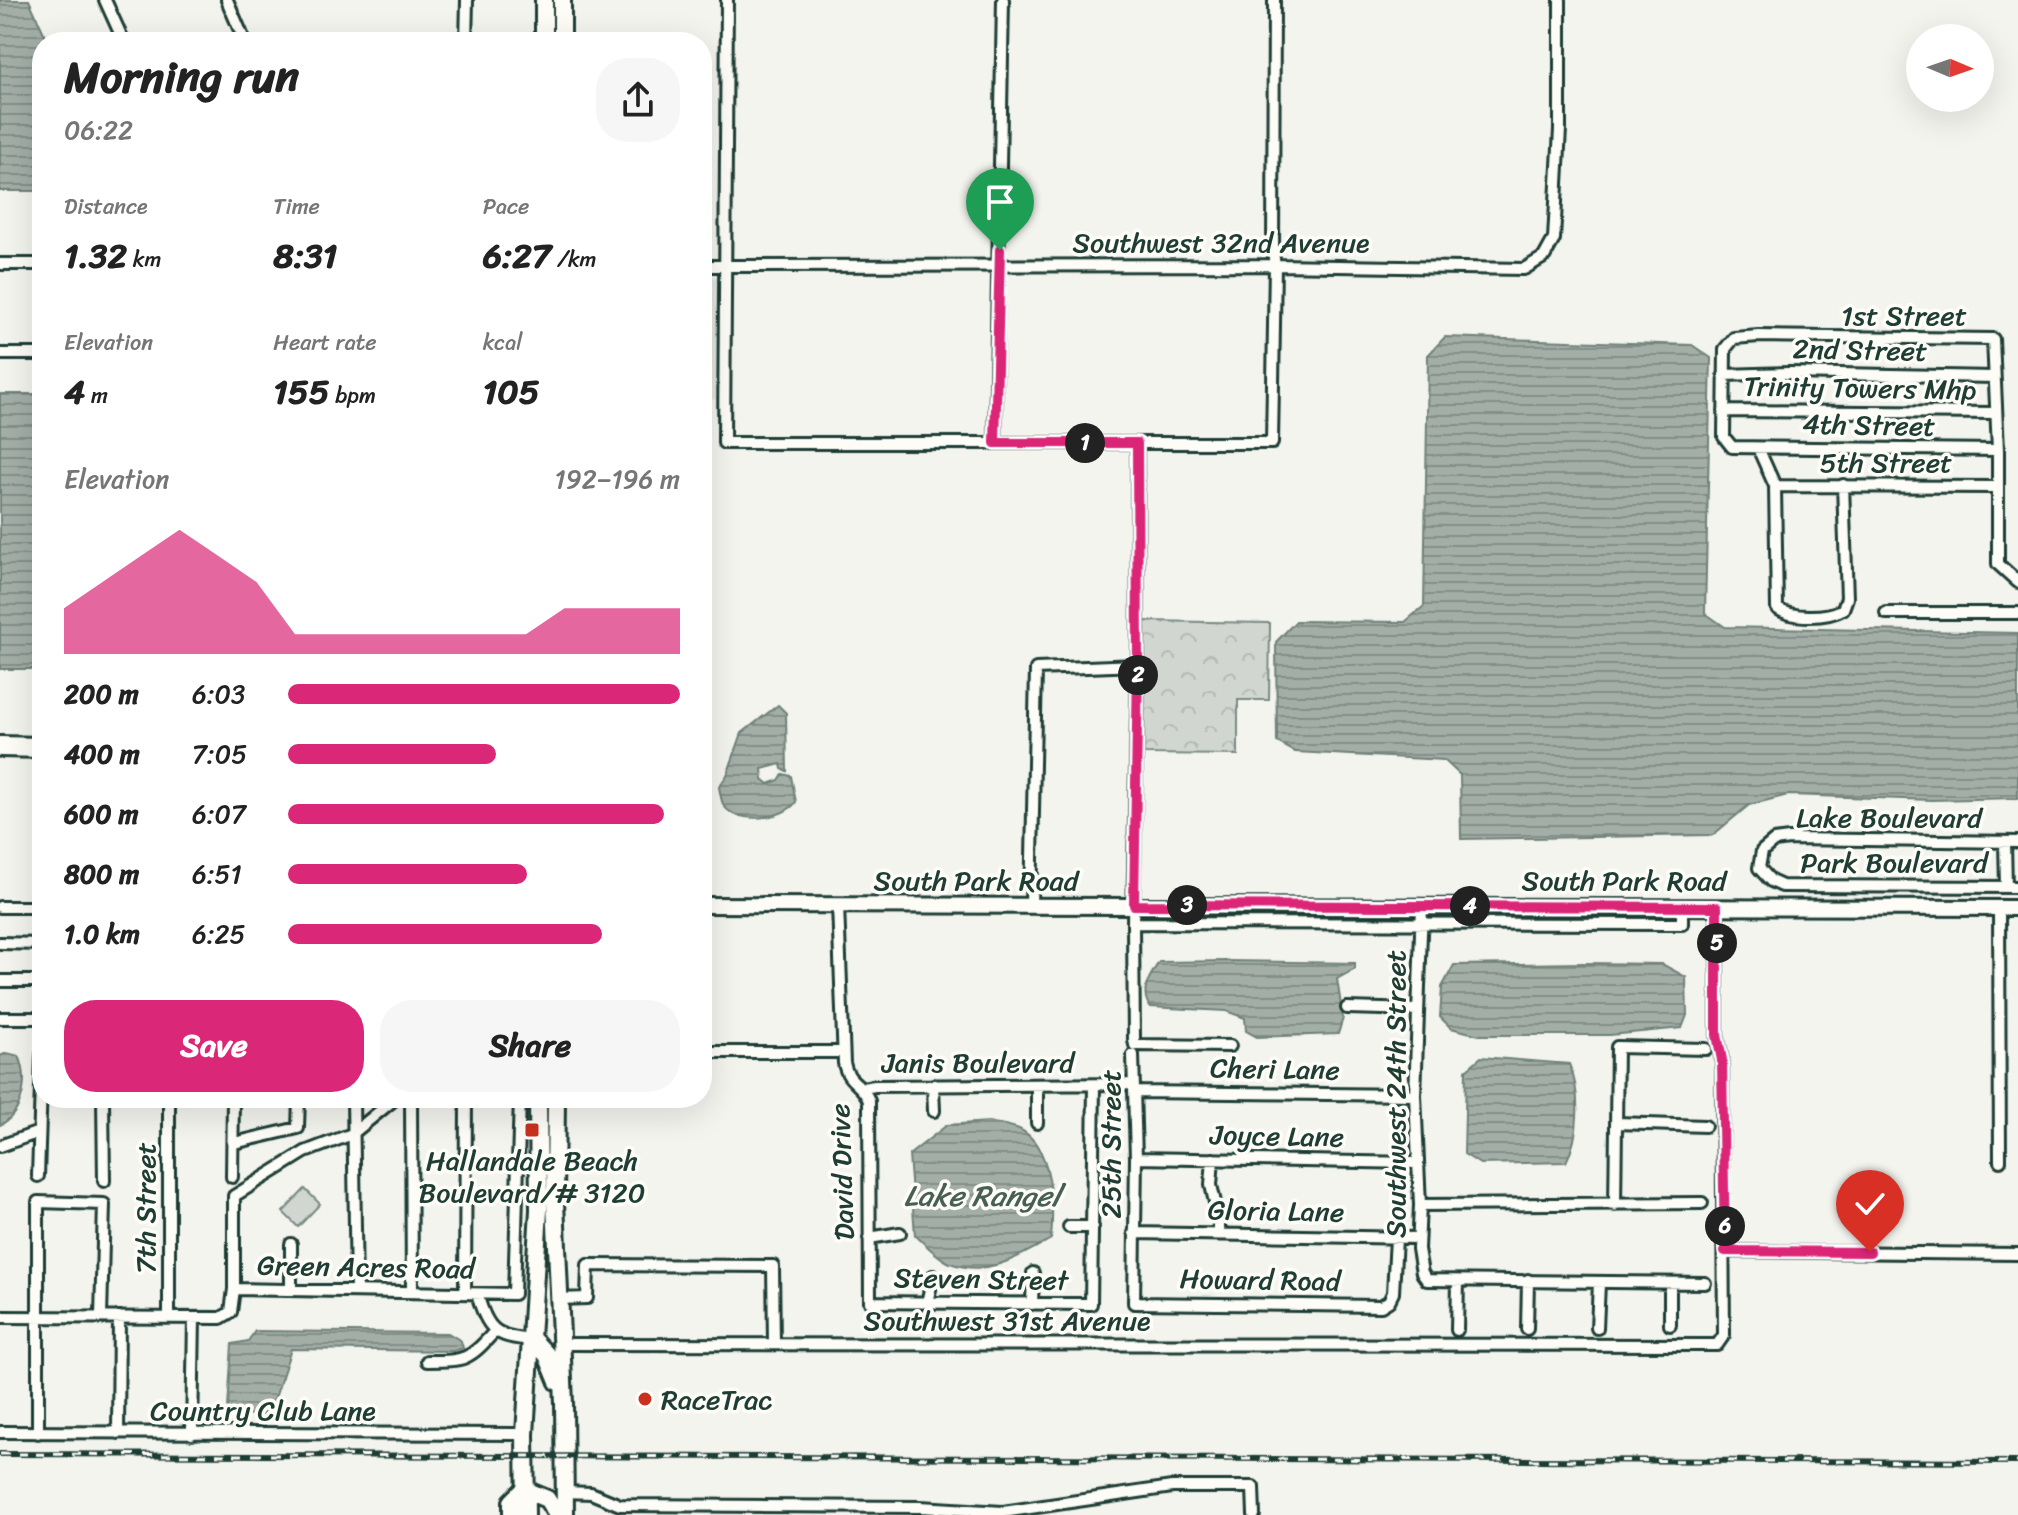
<!DOCTYPE html>
<meta charset="utf-8">
<style>
:root{--surface:#fff;--page:#f6f6f6;--text:#222;--muted:#767676;--accent:#db2777}
body{margin:0;font-family:Sriracha,sans-serif;background:var(--page);color:var(--text);height:100vh;display:flex;flex-direction:column;font-size:30px;white-space:nowrap}
*{box-sizing:border-box;margin:0}
p{font-size:26px;color:var(--muted)}
.icon{flex:none;width:44px;height:44px;fill:none;stroke:currentColor;stroke-width:2;stroke-linecap:round;stroke-linejoin:round}
.map{position:relative;flex:1;overflow:hidden}
.panel{position:absolute;left:32px;top:32px;width:680px;height:1076px;display:flex;flex-direction:column;background:var(--surface);border-radius:32px;box-shadow:0 8px 32px #0002}
.panel>*{flex:none}
.needle{width:52px;rotate:92deg}
.fabs{position:absolute;left:1906px;top:24px;display:grid;gap:16px}
.fabs a{display:grid;place-items:center;width:88px;height:88px;border-radius:50%;background:var(--surface);box-shadow:0 8px 32px #0002;font-size:40px}
.pin{position:absolute;display:grid;place-items:center;width:68px;height:68px;color:#fff;margin:-82px -34px;border-radius:50% 50% 50% 0;rotate:-45deg;box-shadow:0 0 8px #0007}
.pin .icon{rotate:45deg}
.km{position:absolute;width:40px;height:40px;margin:-20px;border-radius:50%;background:#222;color:#fff;font-size:22px;line-height:40px;text-align:center}
.round{display:grid;place-items:center;flex:none;width:84px;height:84px;border-radius:32px;background:var(--page)}
.summary{display:flex;align-items:center;justify-content:space-between;height:136px;padding:0 32px}
h1{font-size:44px;font-weight:700;line-height:60px}
.stats{display:grid;grid-template-columns:repeat(3,1fr);gap:12px;height:136px;padding:8px 32px}
.stats div{display:grid;align-content:center}
.stats b{font-size:34px;font-weight:700}
.stats small{font-size:22px;font-weight:400}
.stats p{font-size:22px}
.chart{height:224px;padding:16px 32px}
.chart p{display:flex;justify-content:space-between}
.chart svg{width:100%;height:144px;margin-top:8px;fill:var(--accent);opacity:.7}
.action{display:flex;gap:16px;margin-top:auto;padding:16px 32px}
.action a{flex:1;height:92px;border-radius:32px;background:var(--accent);color:#fff;font-size:32px;font-weight:700;line-height:92px;text-align:center}
.action a+a{background:var(--page);color:var(--text)}
ul{padding:0 32px;list-style:none;font-size:26px}
li{display:grid;grid-template-columns:128px 96px 1fr;align-items:center;height:60px}
li i{height:20px;border-radius:10px;background:var(--accent)}
.map>svg:first-child{display:block}
.built{fill:#e2e5df}
.grass{fill:#d1d6d1;stroke:#788a82;stroke-width:2}
.forest{fill:url(#forest-crowns);stroke:#788a82;stroke-width:2}
.water{fill:url(#water-rules);stroke:#6e8179;stroke-width:2}
.lines{fill:none;stroke-linecap:round;stroke-linejoin:round}
.street-casing{stroke:#1f3d34;stroke-width:16}
.secondary-casing{stroke:#1f3d34;stroke-width:20}
.primary-casing{stroke:#1f3d34;stroke-width:22}
.highway-casing{stroke:#1f3d34;stroke-width:24}
.street{stroke:#fdfcf7;stroke-width:10}
.secondary{stroke:#fdfcf7;stroke-width:14}
.primary{stroke:#fdfcf7;stroke-width:16}
.highway{stroke:#fdfcf7;stroke-width:18}
.rail-casing{stroke:#1f3d34;stroke-width:6}
.rail{stroke:#fdfcf7;stroke-width:3;stroke-dasharray:9;stroke-linecap:butt}
.route-casing{stroke:#fff;stroke-width:16}
.route{stroke:#db2777;stroke-width:10}
.poi-dot{fill:#c8321e;stroke:#fdfcf7;stroke-width:3}
.labels{text-anchor:middle;dominant-baseline:central;stroke-width:7;stroke-linejoin:round;paint-order:stroke}
.street-label{font-size:28px;fill:#1f3d34;stroke:#fdfcf7}
.poi-label{font-size:28px;fill:#1f3d34;stroke:#fdfcf7}
.water-label{font-size:30px;font-style:italic;fill:#475f56;stroke:#fdfcf7}
</style>
<div class="map">
<svg width="2018" height="1515" viewBox="0 0 2018 1515">
<defs>
<pattern id="forest-crowns" width="20" height="18" patternUnits="userSpaceOnUse" patternTransform="scale(2)"><rect width="20" height="18" fill="#d1d6d1"/><path d="M2 6a3 3 0 1 1 6 0M12 15a3 3 0 1 1 6 0" fill="none" stroke="#b3b9b4"/></pattern>
<pattern id="water-rules" width="6" height="5" patternUnits="userSpaceOnUse" patternTransform="scale(2)"><rect width="6" height="5" fill="#a3aea7"/><path d="M0 2.5h6" fill="none" stroke="#848f89"/></pattern>
</defs>
<rect width="100%" height="100%" fill="#f4f4ef"/>
<filter id="ink" filterUnits="userSpaceOnUse"><feTurbulence type="fractalNoise" baseFrequency=".0125" numOctaves="2"/><feDisplacementMap in="SourceGraphic" scale="16" xChannelSelector="R" yChannelSelector="G"/><feConvolveMatrix kernelMatrix="1 2 1 2 8 2 1 2 1" color-interpolation-filters="sRGB"/></filter>
<g filter="url(#ink)">
<path class="built" d="M702,277H720L721,400L702,399Z"/>
<path class="grass" d="M305,1189L320,1204L298,1227L283,1212Z"/>
<path class="forest" d="M1145,621L1270,623L1269,700H1238V755L1144,754Z"/>
<path class="water" d="M0,0H29L48,42H42V191H0Z
M1445,337L1692,345L1711,358L1705,613L1725,627L2018,633V798L1932,800L1788,795L1749,805L1713,835L1461,839L1460,775L1444,760L1295,752L1277,742L1276,642L1296,621L1405,622L1424,606L1428,355Z
M0,394H42V669H0Z
M778,705L786,713L787,771L782,769L781,764L762,769L763,779L769,784L779,780L783,774L791,776L796,802C785,819 737,825 724,806C721,801 720,793 719,787L727,775L742,733Z
M1227,961L1355,963V969L1337,979L1343,1018L1338,1034L1257,1037L1246,1031L1245,1018L1226,1011L1150,1007C1139,991 1150,976 1159,962Z
M1585,963L1662,964L1686,977L1687,1015L1682,1028L1610,1035H1479L1451,1028L1440,1017L1442,987L1454,965Z
M7,1053L19,1056C29,1078 24,1113 0,1125V1056Z
M1481,1057L1569,1064C1581,1091 1580,1136 1566,1162L1480,1164L1464,1154L1466,1070Z
M988,1122C997,1124 1010,1125 1019,1129C1053,1145 1054,1207 1051,1239C1019,1257 988,1277 950,1263C938,1258 925,1244 915,1235L909,1155L947,1125Z
M255,1331L448,1333L461,1341L463,1348L453,1351L291,1349L275,1398L264,1415L235,1414L228,1408L232,1344L248,1341Z"/>
<g class="lines">
<defs>
<path id="street" d="M105,0L124,42
M227,0L245,42
M727,0L724,443H1272L1275,265L1273,252L1274,0
M466,42L467,0
M0,264H42
M702,266L1275,265L1524,269L1544,257L1554,239L1560,129V0
M0,354H42
M1724,375L1789,373L1994,377
M1724,411L1996,413
M995,443L1003,0
M1137,443L1138,665L1133,923L1134,1040L1135,1045L1230,1046
M1758,448L1775,486L1777,608C1791,619 1828,618 1843,609L1847,598L1843,485
M1998,450L1732,447L1724,437L1725,349L1734,338L1759,336L1993,339L1998,450V564L2018,582
M1775,486L1997,487
M1886,613H2018
M0,742L42,743
M0,751L42,752
M2005,842L2006,887
M2018,842L1789,839L1774,841L1762,851L1759,868L1771,881L1782,886L2018,887
M838,905L844,1063C848,1084 863,1083 869,1101L870,1302L1091,1304L1094,1085
M1031,906L1036,669L1138,665
M1422,906L1415,1095L1420,1205L1418,1249L1422,1273L1427,1280L1705,1283
M0,907H42
M1999,907L2000,1161
M1133,923L1682,924V906
M0,943L42,944
M0,981H42
M1347,1008L1418,1010
M0,1018H42
M702,1052H842
M1133,1055L1136,1158L1134,1303L1381,1306L1389,1301L1393,1293L1396,1238
M933,1085L934,1111
M862,1088L875,1086L1129,1084
M1134,1092L1415,1095
M103,1098L104,1181
M353,1098L356,1291
M411,1098L412,1292
M1037,1123V1086
M1617,1123L1705,1126
M234,1143L298,1128L299,1098
M0,1146L39,1132
M1136,1158L1417,1163
M1213,1159L1211,1185L1219,1220V1234
M38,1176L42,1055
M232,1177L233,1098
M1420,1205L1702,1203
M1615,1205L1617,1047L1706,1049
M1069,1227H1093
M1134,1233L1417,1238
M869,1238L900,1233
M291,1244V1289
M1725,1251L2018,1254
M234,1289L514,1294L520,1098
M465,1293L466,1098
M477,1294C488,1330 494,1337 533,1340
M558,1299L587,1298L588,1265L773,1266L774,1343
M927,1303L933,1276
M1032,1304L1033,1273
M0,1317L221,1318L231,1312L234,1289V1196L305,1152L352,1134L396,1098
M169,1318V1098
M1670,1325V1283
M1597,1328L1599,1283
M1527,1329L1528,1280
M1457,1330L1458,1281
M560,1344L1717,1345L1724,1335L1722,1060L1717,1035V907
M427,1361C466,1361 469,1360 495,1331
M0,1432L525,1434
M38,1433V1202L104,1204L101,1317
M118,1433L119,1317
M192,1434L194,1318
M565,1492L591,1493L620,1505L920,1507L1003,1512L1172,1487H1253L1254,1515"/>
<path id="secondary" d="M702,905L2018,908"/>
<path id="primary" d="M544,42V0
M562,42V0
M556,1098L555,1202L564,1403L565,1515
M533,1340L547,1355L558,1382
M525,1490L547,1499L557,1515
M526,1515L525,1434L539,1210L538,1098"/>
<path id="highway" d="M513,1515V1502L525,1490"/>
</defs>
<use href="#street" class="street-casing"/>
<use href="#secondary" class="secondary-casing"/>
<use href="#primary" class="primary-casing"/>
<use href="#highway" class="highway-casing"/>
<use href="#street" class="street"/>
<use href="#secondary" class="secondary"/>
<use href="#primary" class="primary"/>
<use href="#highway" class="highway"/>
<defs>
<path id="rail" d="M0,1454L2018,1462"/>
</defs>
<use href="#rail" class="rail-casing"/>
<use href="#rail" class="rail"/>
</g>
</g>
<g class="lines" filter="url(#ink)">
<defs>
<path id="route" d="M1000,250L995,443H1137L1138,665L1134,905L1717,907V1035L1722,1060L1725,1251L1870,1252"/>
</defs>
<use href="#route" class="route-casing"/>
<use href="#route" class="route"/>
</g>
<g class="poi-dot">
<rect x="524" y="1122" width="16" height="16" rx="4"/>
<circle cx="645" cy="1399" r="8"/>
</g>
<g class="labels">
<g class="street-label">
<text x="1221" y="242">Southwest 32nd Avenue</text>
<text x="1904" y="315">1st Street</text>
<text transform="translate(1860 350) rotate(1)">2nd Street</text>
<text transform="translate(1860 388) rotate(1)">Trinity Towers Mhp</text>
<text transform="translate(1869 425) rotate(1)">4th Street</text>
<text x="1886" y="462">5th Street</text>
<text x="1889" y="817">Lake Boulevard</text>
<text x="1894" y="862">Park Boulevard</text>
<text x="976" y="880">South Park Road</text>
<text x="1624" y="880">South Park Road</text>
<text x="978" y="1062">Janis Boulevard</text>
<text transform="translate(1275 1069) rotate(1)">Cheri Lane</text>
<text transform="translate(1395 1094) rotate(-90)">Southwest 24th Street</text>
<text transform="translate(1277 1136) rotate(1)">Joyce Lane</text>
<text transform="translate(1110 1144) rotate(-90)">25th Street</text>
<text transform="translate(842 1172) rotate(-92)">David Drive</text>
<text transform="translate(145 1208) rotate(-90)">7th Street</text>
<text transform="translate(1276 1211) rotate(1)">Gloria Lane</text>
<text transform="translate(366 1267) rotate(1)">Green Acres Road</text>
<text transform="translate(981 1279) rotate(1)">Steven Street</text>
<text transform="translate(1260 1280) rotate(1)">Howard Road</text>
<text x="1007" y="1320">Southwest 31st Avenue</text>
<text x="263" y="1410">Country Club Lane</text>
</g>
<g class="poi-label">
<text x="532" y="1160">Hallandale Beach<tspan x="532" dy="32">Boulevard/# 3120</tspan></text>
<text x="661" y="1399" text-anchor="start">RaceTrac</text>
</g>
<g class="water-label">
<text x="982" y="1196">Lake Rangel</text>
</g>
</g>
</svg>
<div class="fabs">
<a><svg class="needle" viewBox="-14 -14 28 28"><path d="M0-13l5 13h-10z" fill="#e53935"/><path d="M0 13l5-13h-10z" fill="#767676"/></svg></a>
</div>
<div class="pin" style="left:1000px;top:250px;background:#1e9e55"><svg class="icon" aria-label="arrive" viewBox="0 0 24 24"><path d="M6 21V4h12l-3 4 3 4H6"/></svg></div>
<div class="pin" style="left:1870px;top:1252px;background:#d93025"><svg class="icon" aria-label="check" viewBox="0 0 24 24"><path d="M5 12l5 5 9-10"/></svg></div>
<b class="km" style="left:1085px;top:443px">1</b>
<b class="km" style="left:1138px;top:675px">2</b>
<b class="km" style="left:1187px;top:905px">3</b>
<b class="km" style="left:1470px;top:906px">4</b>
<b class="km" style="left:1717px;top:943px">5</b>
<b class="km" style="left:1725px;top:1226px">6</b>
<section class="panel">
<div class="summary"><div><h1>Morning run</h1><p>06:22</p></div><a class="round"><svg class="icon" aria-label="share" viewBox="0 0 24 24"><path d="M12 15V3M7 8l5-5 5 5M5 13v7h14v-7"/></svg></a></div>
<div class="stats">
<div><p>Distance</p><b>1.32<small> km</small></b></div>
<div><p>Time</p><b>8:31</b></div>
<div><p>Pace</p><b>6:27<small> /km</small></b></div>
</div>
<div class="stats">
<div><p>Elevation</p><b>4<small> m</small></b></div>
<div><p>Heart rate</p><b>155<small> bpm</small></b></div>
<div><p>kcal</p><b>105</b></div>
</div>
<div class="chart"><p><span>Elevation</span>192–196 m</p>
<svg viewBox="0 0 160 44" preserveAspectRatio="none"><path d="M0 44V30L10 22L20 14L30 6L40 14L50 22L60 38L70 38L80 38L90 38L100 38L110 38L120 38L130 30L140 30L150 30L160 30V44z"/></svg>
</div>
<ul>
<li><b>200 m</b>6:03<i style="width:100%"></i></li>
<li><b>400 m</b>7:05<i style="width:53%"></i></li>
<li><b>600 m</b>6:07<i style="width:96%"></i></li>
<li><b>800 m</b>6:51<i style="width:61%"></i></li>
<li><b>1.0 km</b>6:25<i style="width:80%"></i></li>
</ul>
<div class="action"><a>Save</a><a>Share</a></div>
</section>
</div>
